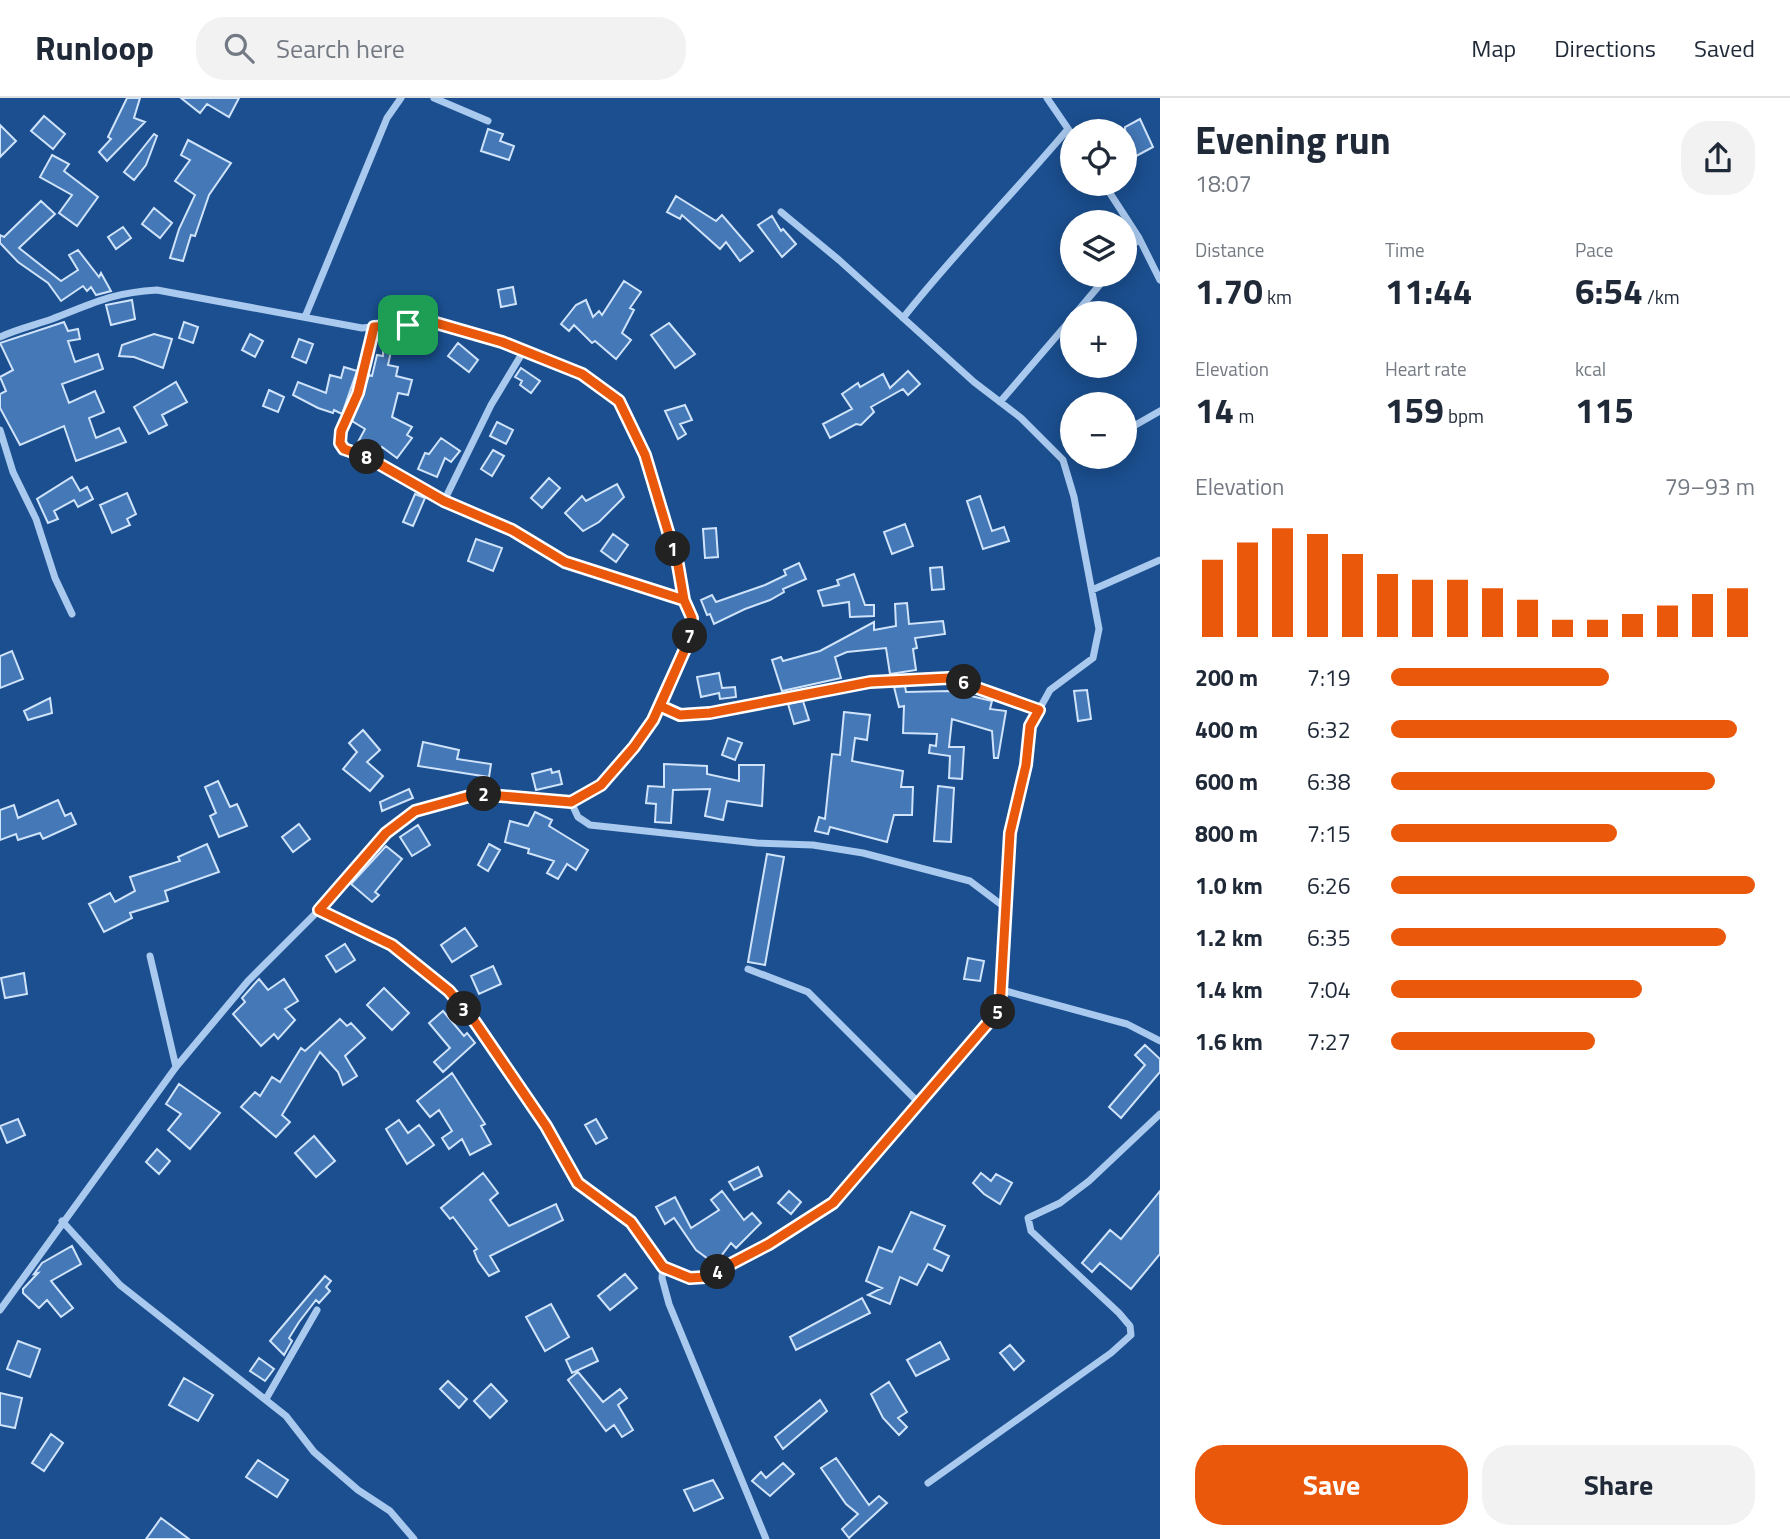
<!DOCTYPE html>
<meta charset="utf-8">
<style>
:root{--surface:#fff;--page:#f2f2f3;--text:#1f2937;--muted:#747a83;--line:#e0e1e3;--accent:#ea580c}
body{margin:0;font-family:"Titillium Web",sans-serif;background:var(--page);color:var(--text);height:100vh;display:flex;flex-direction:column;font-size:26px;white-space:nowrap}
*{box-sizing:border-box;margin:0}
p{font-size:23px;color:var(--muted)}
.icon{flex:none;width:38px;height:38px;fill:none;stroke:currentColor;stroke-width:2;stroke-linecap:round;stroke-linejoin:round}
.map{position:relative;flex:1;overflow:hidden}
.sheet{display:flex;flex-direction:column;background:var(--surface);width:630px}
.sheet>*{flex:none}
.buttons{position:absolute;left:1060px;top:21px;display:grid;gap:14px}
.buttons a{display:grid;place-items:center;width:77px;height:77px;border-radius:50%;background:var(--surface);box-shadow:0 4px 18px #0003;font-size:35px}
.pin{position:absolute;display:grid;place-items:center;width:60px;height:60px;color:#fff;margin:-30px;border-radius:14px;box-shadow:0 4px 10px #0006}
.km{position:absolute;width:35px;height:35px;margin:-18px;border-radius:50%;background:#222;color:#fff;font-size:19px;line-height:35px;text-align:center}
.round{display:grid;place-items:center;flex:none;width:74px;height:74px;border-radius:28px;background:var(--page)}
.head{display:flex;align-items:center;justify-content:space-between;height:119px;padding:0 35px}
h1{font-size:38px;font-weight:700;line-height:52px}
.metrics{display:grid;grid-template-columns:repeat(3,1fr);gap:10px;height:119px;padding:7px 35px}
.metrics div{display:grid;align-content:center}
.metrics b{font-size:35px;font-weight:700}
.metrics small{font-size:19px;font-weight:400}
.metrics p{font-size:19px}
.chart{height:196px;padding:14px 35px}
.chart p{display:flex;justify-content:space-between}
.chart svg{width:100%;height:126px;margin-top:7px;stroke:var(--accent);stroke-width:6}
.button{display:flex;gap:14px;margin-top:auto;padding:14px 35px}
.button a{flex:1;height:80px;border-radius:28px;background:var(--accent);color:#fff;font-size:28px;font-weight:700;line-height:80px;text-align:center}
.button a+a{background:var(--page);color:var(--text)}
ul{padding:0 35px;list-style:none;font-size:23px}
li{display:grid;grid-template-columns:112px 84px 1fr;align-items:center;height:52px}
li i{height:18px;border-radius:9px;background:var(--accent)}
header{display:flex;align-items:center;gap:42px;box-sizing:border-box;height:98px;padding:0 35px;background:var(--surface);border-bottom:2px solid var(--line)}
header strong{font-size:33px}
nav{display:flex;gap:38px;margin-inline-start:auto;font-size:24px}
.search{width:490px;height:63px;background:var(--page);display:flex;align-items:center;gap:18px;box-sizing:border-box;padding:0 24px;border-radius:28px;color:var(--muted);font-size:26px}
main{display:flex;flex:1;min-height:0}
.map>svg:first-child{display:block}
.building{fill:#4478b7;stroke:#cfe3fa;stroke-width:2}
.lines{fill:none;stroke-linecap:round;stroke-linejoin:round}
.street{stroke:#a9c9ee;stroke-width:7}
.route-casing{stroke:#fff;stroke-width:14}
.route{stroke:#ea580c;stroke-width:9}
</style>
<header>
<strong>Runloop</strong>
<div class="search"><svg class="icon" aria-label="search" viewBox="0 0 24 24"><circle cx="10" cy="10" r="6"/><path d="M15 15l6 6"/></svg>Search here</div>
<nav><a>Map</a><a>Directions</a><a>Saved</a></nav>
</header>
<main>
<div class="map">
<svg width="1160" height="1441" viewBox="0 0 1160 1441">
<rect width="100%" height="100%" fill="#1b4f8f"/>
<path class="building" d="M127,0H140L134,20L145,24L107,63L99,54L111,41L108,39Z
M181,0H239L229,19L207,6L200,15Z
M44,18L65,36L53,51L31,33Z
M1140,21L1153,49L1125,64V29Z
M0,27L16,43L0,59Z
M488,31L503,36L500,43L514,48L509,62L481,53Z
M154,36L157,38L146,67L134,82L124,74Z
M188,42L231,65L209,97L195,138L191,137L183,163L170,160L179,131L195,97L175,83L190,62L181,57Z
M52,57L69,66L64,73L98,99L77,128L59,115L72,97L40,79Z
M676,98L716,123L722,117L753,153L740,163L726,144L720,151L682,117L680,121L667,114Z
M41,103L55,116L19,150L61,183L78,172L69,157L78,152L99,179L101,175L111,193L96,197L91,189L87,193L83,188L61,203L48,185L18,164L0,145V137L4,139Z
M154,110L172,125L160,140L142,126Z
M772,118L781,133L783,131L796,146L782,159L758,127Z
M123,129L131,140L116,151L108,139Z
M624,183L641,194L630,210L634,212L622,235L631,242L616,261L595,243L592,245L574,227L569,233L561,226L576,207L586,202L593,219L599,213L602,217Z
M513,189L516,206L501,209L498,192Z
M132,202L135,221L111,227L106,207Z
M64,224L68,233L78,231L80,241L68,243L75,264L98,256L103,271L62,286L69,305L95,293L104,314L89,320L96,340L119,330L126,344L76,363L64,328L20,347L0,310V296L6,293L0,279L13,272L0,245Z
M184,224L198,229L193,245L179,240Z
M669,225L695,256L675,270L651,237Z
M401,233L400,244H393L388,267L398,269L396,278L412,282L408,297L398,295L392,319L412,329L407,337L412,340L397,360L382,349L378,357L358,344L365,331L352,323L369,277L372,278L377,257L383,258V234Z
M154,236L172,241L163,270L134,259L119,258L122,247Z
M250,236L263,243L255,259L242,252Z
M299,241L313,246L306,265L292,259Z
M458,245L478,262L469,274L448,258Z
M344,269L357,273L342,316L334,312L333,315L318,310L293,297L298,284L326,295L330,277L341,280Z
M521,270L540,283L531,295L520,287L522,283L515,279Z
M908,273L920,286L908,297L903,291L871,309L874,314L861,327L856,326L830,340L823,326L852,311L842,296L858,285L860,289L883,276L890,290Z
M176,284L187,304L162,317L167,327L149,336L134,309Z
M269,292L284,299L278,314L263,308Z
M685,307L692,322L680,326L686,336L678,341L665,313Z
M497,324L513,332L506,346L490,338Z
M441,340L460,353L451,364L445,360L437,379L418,371L425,355L429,356Z
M493,352L504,358L492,378L481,371Z
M72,379L80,393L87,389L93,401L78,409L74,402L54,413L58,421L48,425L37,401Z
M549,380L560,390L542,410L531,400Z
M617,386L624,399L599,424L583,433L565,415L582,398L586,403Z
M127,395L136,416L127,421L130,427L112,435L100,407Z
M415,396L425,400L413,428L403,424Z
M980,398L992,433L1004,429L1009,443L983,451L967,403Z
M905,426L913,448L892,456L884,434Z
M716,430L718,459L705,460L703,431Z
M613,436L628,447L616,464L601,453Z
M476,441L502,450L493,473L468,463Z
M799,465L806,481L783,491L784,494L770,502L745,511L714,526L710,516L707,517L701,502L712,497L716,504L765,487L786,477L784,472Z
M942,469L944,491L932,492L930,470Z
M854,476L865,507H874V518L850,519L849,504L823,508L818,493L839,487L837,482Z
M907,505L909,526L943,523L945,536L915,540L917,550L913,551L916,572L890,576L886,550L847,554L835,559L841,580L782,593L772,562L781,559L783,563L820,553L874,524V532L896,528L895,506Z
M12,553L23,581L0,590V558Z
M719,575L722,590L735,589L736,599L720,601L719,595L701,599L697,579Z
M905,588L906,594L950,593L992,603L990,611L1006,613L998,660H994L992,633L952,621L949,649H964L962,681L949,680L950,658L929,655L930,647L936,648L937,636L903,635L904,608L899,609L894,589Z
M1087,592L1091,621L1078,623L1074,593Z
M50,600L52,615L28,622L24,613Z
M803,603L809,622L794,626L788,606Z
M844,614L870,617L867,642L855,640L852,663L903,673L901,689H913L912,717H894L887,744L830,729L828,736L815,733L819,719L825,721L832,656L840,657Z
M363,632L380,652L367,664L383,678L370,693L343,671L357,654L349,645Z
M728,640L742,645L735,662L722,657Z
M423,644L459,652L457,661L491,666L489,679L418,668Z
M664,666L707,668V676L739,683V667H764L762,708L727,703L723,722L705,718L710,691L673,692L671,725L655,724L656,706L646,705L648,688L664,689Z
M551,671L552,675L559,673L562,686L536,692L532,676Z
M218,683L230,709L237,706L247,728L219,739L210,718L216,715L205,689Z
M938,688L954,690L951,744L934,743Z
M409,691L413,700L382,713L380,704Z
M58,702L65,718L71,715L76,726L43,741L40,735L18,742L16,736L0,742V712L14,707L18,720Z
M535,714L552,722L549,728L588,752L576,772L567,766L558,781L547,775L554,763L528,755L529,751L505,744L510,723L528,728Z
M299,726L310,741L293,754L282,739Z
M418,727L430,747L412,758L400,739Z
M207,746L219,774L165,793L168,803L130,815L132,820L104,834L89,806L110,795L115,804L135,793L130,779L180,763L178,759Z
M489,746L500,752L488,773L478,767Z
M386,748L402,761L375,794L379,797L372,804L351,786Z
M767,756L784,759L765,867L748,864Z
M465,830L477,848L452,864L441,847Z
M345,846L355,862L336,874L326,858Z
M968,860L984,863L980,883L964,881Z
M493,868L501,886L479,896L471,878Z
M24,875L27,896L5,900L1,880Z
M259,881L268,892L284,881L298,903L285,911L295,922L278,941L274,936L261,948L233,916L245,904L242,900Z
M384,890L409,915L392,932L367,907Z
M443,913L464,938L467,935L475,945L443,974L434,964L450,950L429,925Z
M340,921L347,928L351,925L365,940L345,958L357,978L343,987L338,974L320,954L282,1017L290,1024L276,1039L241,1009L255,994L260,998L272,979L280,984L301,950L305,953Z
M1145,947L1160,961V974L1121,1020L1109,1009L1145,967L1135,957Z
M452,975L485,1026L481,1028L491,1046L470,1057L462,1041L449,1051L442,1040L452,1033L439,1012L430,1019L417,1003Z
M179,986L220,1015L190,1051L168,1032L181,1016L166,1006Z
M18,1021L25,1037L7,1045L0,1028Z
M596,1021L607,1040L596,1046L585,1027Z
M399,1022L408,1035L419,1027L434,1047L407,1066L386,1031Z
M314,1038L335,1063L316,1079L295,1055Z
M157,1051L170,1063L159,1076L146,1064Z
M758,1069L762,1078L734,1092L729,1084Z
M483,1075L498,1095L490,1102L509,1128L556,1106L563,1122L490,1158L499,1173L489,1178L478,1163L474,1153L477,1151L453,1119L450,1121L441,1110Z
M981,1075L991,1083L996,1076L1012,1085L1000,1106L984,1096L973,1085Z
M722,1093L744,1122L752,1115L761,1125L736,1150L731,1145L715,1166L696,1152L674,1120L665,1126L656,1109L675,1099L691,1130L719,1112L711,1102Z
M789,1093L801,1104L791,1116L778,1105Z
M1160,1093V1156L1131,1191L1100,1165L1092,1174L1082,1165L1110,1132L1121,1141Z
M911,1114L945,1128L934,1151L949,1158L942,1173L928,1166L917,1187L900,1179L890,1206L868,1197L882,1190L866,1183L879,1149L892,1154Z
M72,1148L81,1166L51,1183L73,1210L61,1219L47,1202L39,1210L23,1195V1191L38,1175L34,1176L42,1165Z
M625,1176L637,1190L610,1212L598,1198Z
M325,1178L331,1183L326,1189L330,1193L319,1205L316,1202L299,1224L289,1240L292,1243L284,1257L270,1243Z
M862,1200L870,1215L796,1252L790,1239Z
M551,1206L569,1239L545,1253L526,1219Z
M18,1243L40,1251L30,1279L7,1271Z
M940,1244L949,1261L916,1278L907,1262Z
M1010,1247L1024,1263L1014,1272L1000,1255Z
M592,1250L598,1263L572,1275L566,1262Z
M259,1260L274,1271L265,1283L250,1273Z
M578,1274L603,1304L620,1291L627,1300L618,1307L633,1332L622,1339L614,1327L606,1333L568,1282Z
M184,1280L213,1297L198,1323L169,1307Z
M448,1283L467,1301L459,1310L440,1291Z
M889,1284L907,1314L898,1320L907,1329L899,1337L883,1320L871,1296Z
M491,1286L507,1303L490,1320L474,1303Z
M0,1295L22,1300L15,1330L0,1327Z
M820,1302L827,1313L783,1351L775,1339Z
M51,1336L63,1345L44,1373L32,1365Z
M836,1360L869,1407L879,1398L887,1405L849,1440L842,1431L858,1416L846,1406L821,1370Z
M258,1362L288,1382L277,1399L246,1379Z
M783,1365L794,1376L770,1398L752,1383L761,1374L766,1380Z
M713,1382L723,1400L694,1413L684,1392Z
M161,1420L189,1441H146Z"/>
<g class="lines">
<path class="street" d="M434,0L488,23
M1047,0L1073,38
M1104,86L1139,140L1160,182
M1125,156L1139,140
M1076,215L1108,177
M305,219L387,20L401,0
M903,220C955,154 1014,95 1068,31
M374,229L358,295L341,333L340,345L344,351L367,359L444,403L512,432L565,464L684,503
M0,239C17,231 35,227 52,221C94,205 110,195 157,192L362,230L429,223L502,244L582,276L619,303L633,328L678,467L684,503L692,520L690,540L653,622L634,649L601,687L571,704L477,696L457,699L415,713L396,725L323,808L248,883L176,969L0,1212
M1000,304L1073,219
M0,332L13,374L36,421L55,480L72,516
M1125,333L1160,313
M444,403L491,307L523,254
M1092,492L1160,462
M660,608L680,617L710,615L870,584L949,580L1039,612
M571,704L578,719L590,727L757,745L813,747L863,755L970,783L1007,811
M319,812C367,832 412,855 449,893C484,929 522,987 548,1031C558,1049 566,1071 579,1086C594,1102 615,1109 631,1124C666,1156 661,1199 725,1171L833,1105L994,920L1002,900L1010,735L1026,667L1030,628L1050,592L1093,560L1099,531L1074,399L1063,362L1021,320L974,284L839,162L781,114
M150,858L176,969
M748,871L808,894L919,1005
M1002,892L1127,926L1160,943
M62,1123L120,1187L286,1318L314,1354L358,1392L390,1413L414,1441
M663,1169L662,1180L669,1206L766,1441
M266,1301L317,1212
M928,1385L1111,1255L1131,1237L1130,1228L1119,1215L1031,1133L1028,1120L1060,1105L1089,1083L1160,1016"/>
</g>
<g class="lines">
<defs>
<path id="route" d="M408,227L429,223L502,244L582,276L619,303L645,357L678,467L684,502L692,520L690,540L653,622L634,649L601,687L571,704L477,696L415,713L386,735L319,812L392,847L449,893L475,924L546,1028L578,1085L631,1124L663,1169L690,1180L706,1179L769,1146L833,1105L1000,911L1010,735L1026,667L1030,628L1039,612L949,580L870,584L710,615L680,617L660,608L690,540L692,520L684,502L565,464L512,432L444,403L367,359L344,351L340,345L341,333L358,295L374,229L408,227"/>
</defs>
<use href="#route" class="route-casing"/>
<use href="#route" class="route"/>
</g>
</svg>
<div class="buttons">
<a><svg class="icon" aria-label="locate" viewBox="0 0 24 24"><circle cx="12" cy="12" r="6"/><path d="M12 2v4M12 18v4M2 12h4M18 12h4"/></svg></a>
<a><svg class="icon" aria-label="layers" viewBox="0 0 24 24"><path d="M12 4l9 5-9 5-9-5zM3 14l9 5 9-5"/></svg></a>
<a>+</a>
<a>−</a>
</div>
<div class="pin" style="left:408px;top:227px;background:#1e9e55"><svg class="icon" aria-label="arrive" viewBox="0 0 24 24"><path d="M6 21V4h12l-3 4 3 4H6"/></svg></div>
<b class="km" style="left:673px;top:451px">1</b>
<b class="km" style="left:484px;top:696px">2</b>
<b class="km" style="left:464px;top:911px">3</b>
<b class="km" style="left:718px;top:1174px">4</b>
<b class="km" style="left:998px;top:914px">5</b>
<b class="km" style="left:964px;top:584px">6</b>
<b class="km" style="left:690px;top:538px">7</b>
<b class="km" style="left:367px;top:359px">8</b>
</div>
<section class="sheet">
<div class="head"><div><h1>Evening run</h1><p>18:07</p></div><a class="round"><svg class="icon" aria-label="share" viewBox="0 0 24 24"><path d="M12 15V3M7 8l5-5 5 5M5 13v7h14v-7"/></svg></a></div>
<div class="metrics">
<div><p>Distance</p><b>1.70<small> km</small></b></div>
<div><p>Time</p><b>11:44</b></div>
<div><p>Pace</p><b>6:54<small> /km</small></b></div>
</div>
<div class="metrics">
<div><p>Elevation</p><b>14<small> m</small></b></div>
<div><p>Heart rate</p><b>159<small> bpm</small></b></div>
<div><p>kcal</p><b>115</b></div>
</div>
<div class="chart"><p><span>Elevation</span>79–93 m</p>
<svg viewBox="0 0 160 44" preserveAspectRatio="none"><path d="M5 44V17M15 44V11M25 44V6M35 44V8M45 44V15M55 44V22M65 44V24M75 44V24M85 44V27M95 44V31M105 44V38M115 44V38M125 44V36M135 44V33M145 44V29M155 44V27"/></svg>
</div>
<ul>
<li><b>200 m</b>7:19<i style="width:60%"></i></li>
<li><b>400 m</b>6:32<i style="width:95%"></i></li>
<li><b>600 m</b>6:38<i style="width:89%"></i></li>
<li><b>800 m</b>7:15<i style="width:62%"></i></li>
<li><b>1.0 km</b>6:26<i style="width:100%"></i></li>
<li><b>1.2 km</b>6:35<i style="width:92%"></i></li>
<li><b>1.4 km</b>7:04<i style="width:69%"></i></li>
<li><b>1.6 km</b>7:27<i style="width:56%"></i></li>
</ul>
<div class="button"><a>Save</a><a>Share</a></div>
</section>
</main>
